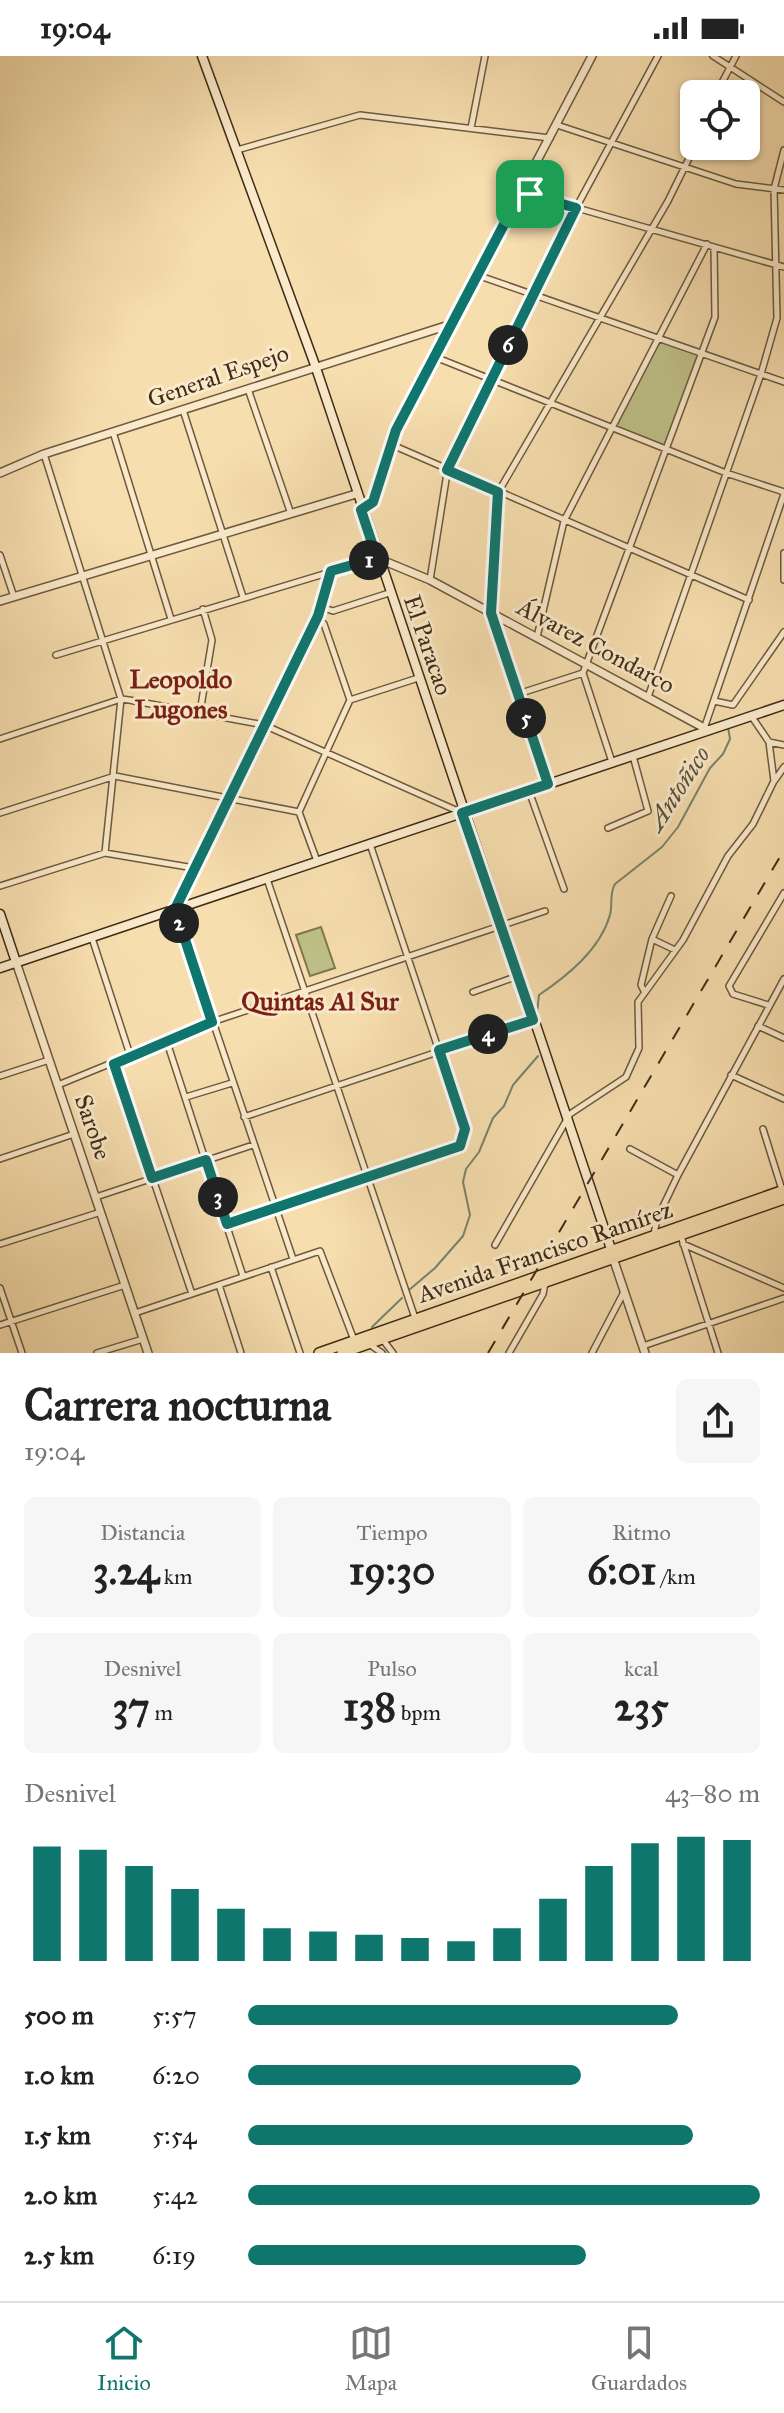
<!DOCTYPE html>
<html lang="es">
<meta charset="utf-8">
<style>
:root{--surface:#fff;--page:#f6f6f6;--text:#222;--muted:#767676;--line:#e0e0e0;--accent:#0f766e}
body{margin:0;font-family:"IM FELL Great Primer",serif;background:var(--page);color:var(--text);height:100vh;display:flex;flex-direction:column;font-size:30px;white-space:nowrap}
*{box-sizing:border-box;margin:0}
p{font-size:26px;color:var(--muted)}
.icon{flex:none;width:44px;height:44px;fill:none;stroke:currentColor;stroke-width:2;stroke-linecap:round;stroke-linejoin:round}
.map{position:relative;height:1297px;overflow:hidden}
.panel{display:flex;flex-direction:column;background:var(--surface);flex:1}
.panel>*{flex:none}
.tools{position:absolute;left:680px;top:24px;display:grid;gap:16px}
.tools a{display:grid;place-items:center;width:80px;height:80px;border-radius:12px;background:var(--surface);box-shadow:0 2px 6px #0004;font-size:40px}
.pin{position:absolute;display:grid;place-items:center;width:68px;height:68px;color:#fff;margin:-34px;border-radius:16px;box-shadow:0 4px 12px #0006}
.km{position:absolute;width:40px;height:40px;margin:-20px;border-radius:50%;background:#222;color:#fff;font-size:22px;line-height:40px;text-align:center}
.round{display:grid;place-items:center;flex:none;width:84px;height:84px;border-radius:12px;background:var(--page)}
.head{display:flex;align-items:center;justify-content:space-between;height:136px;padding:0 24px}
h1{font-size:44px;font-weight:800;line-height:60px}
.stats{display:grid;grid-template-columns:repeat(3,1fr);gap:12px;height:136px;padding:8px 24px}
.stats div{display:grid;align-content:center;border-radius:12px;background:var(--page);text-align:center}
.stats b{font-size:40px;font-weight:800}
.stats small{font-size:22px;font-weight:400}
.stats p{font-size:22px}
.chart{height:224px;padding:16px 24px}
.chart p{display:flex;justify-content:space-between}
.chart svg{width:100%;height:144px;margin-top:8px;stroke:var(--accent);stroke-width:6}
ul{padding:0 24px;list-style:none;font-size:26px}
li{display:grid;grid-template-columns:128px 96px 1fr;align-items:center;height:60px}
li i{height:20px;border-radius:10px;background:var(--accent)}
.status{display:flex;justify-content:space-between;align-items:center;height:56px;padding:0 40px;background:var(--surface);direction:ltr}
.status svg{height:22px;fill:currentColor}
.dock{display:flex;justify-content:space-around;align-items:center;height:112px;border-top:2px solid var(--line);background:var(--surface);font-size:22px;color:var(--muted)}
.dock a{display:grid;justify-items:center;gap:4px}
.dock .active{color:var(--accent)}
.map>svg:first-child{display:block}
.green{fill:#bfc189;stroke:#7f7750;stroke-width:2}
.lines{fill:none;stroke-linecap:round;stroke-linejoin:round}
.stream{stroke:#78836d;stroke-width:2}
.minor-casing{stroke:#6d593d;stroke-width:8}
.tertiary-casing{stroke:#6d593d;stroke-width:10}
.secondary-casing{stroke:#3f2d17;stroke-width:11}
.primary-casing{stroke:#3f2d17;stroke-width:12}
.minor{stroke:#faeacb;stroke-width:5}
.tertiary{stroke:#faeacb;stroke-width:7}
.secondary{stroke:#faeacb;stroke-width:8}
.primary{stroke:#f7deaf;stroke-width:9}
.rail{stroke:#3f2d17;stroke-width:2;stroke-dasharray:14 14;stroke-linecap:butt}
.route-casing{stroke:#fff;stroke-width:16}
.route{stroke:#0f766e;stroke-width:10}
.labels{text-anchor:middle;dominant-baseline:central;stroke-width:6;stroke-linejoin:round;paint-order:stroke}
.street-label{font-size:24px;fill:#3f2d17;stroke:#faeacb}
.neighbourhood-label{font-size:26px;font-weight:bold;fill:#7a1f14;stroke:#faeacb}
.water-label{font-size:26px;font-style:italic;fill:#57513b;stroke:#faeacb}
</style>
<div class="status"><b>19:04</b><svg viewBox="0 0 49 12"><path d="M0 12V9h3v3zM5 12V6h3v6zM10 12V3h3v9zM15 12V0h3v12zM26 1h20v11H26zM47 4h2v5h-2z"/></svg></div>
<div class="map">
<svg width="784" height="1297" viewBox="0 0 784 1297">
<rect width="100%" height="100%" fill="#f7deaf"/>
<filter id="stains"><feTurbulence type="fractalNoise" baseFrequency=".0025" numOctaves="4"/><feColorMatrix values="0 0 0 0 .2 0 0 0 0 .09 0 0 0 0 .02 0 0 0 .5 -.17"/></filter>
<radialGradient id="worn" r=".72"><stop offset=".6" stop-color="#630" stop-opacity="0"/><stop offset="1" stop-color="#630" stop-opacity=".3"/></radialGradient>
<path class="green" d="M659,282L703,296L667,392L613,371Z
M321,871L335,912L310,920L296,879Z"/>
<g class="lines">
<path class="stream" d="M537,957L539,939C567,920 600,894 610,859C613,847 609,838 615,828L662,791L678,771L710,712L723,698L730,683L728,671
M409,1234L435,1212L463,1180L470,1159L463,1126L466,1113L479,1096L493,1062L504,1050L513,1029L538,1000
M372,1271L402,1242"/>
<defs>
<path id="minor" d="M713,0L784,46
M716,38L736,0
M557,69L736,128L784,134
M471,72L485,0
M237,94L360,59L550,82
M521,136L784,211
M477,219L784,326
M435,301L726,417L784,436
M248,333L291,458
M183,354L243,541
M113,376L171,563
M390,388L749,544
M44,398L121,643L105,797
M784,497V524
M0,499L14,541
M430,524L448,411L576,152L658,0
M321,551L333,555L389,537
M317,562L324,568L350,644L299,756L317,805
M537,581L564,465L707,188
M56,599L377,502
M583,617L612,706
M518,638L583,617L715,261L714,191
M648,641L761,318L777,262L774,133L784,94
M350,644L418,622
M714,645L733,649L784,576
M200,656L212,584L203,553
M705,670L784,438
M0,683L121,643L129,644L264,669L460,756
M769,686L784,689
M775,724L784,711
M548,728L491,557L496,440L668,145L695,90
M529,735L564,833
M0,757L115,720L299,756
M608,772L648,755L633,700
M267,823L415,1262
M0,830L105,797L194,812
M92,882L131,1002
M652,883L675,894
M644,935L641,929L652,883L671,840
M473,936L518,920
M768,949L733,938L729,930L784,837
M758,970L784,982
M166,983L243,1220
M114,1008L192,1238
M731,1019L784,1043
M0,1020L49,1004
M58,1029L212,966L545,855
M186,1041L232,1027
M244,1061L533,964
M763,1073L783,1137
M630,1093L678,1119
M0,1103L74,1078
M96,1141L253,1089
M227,1168L455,1093L465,1082V1073L370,788
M654,1178L657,1163L678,1119L784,923
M681,1180L718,1297
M0,1188L101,1156
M683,1188L784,1232
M495,1189L570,1058L626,1021L639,992L638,946L683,884L728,800L753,768L774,725L769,686L752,661
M293,1203L175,853L318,560L331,515
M271,1211L300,1297
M219,1229L241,1297
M0,1232L22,1297
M135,1257L320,1195L354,1284
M0,1269L125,1229
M383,1284L393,1297
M369,1288L382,1297
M643,1290L784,1242
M97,1297L143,1283
M509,1297L543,1238L545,1227
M592,1297L624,1236"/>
<path id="tertiary" d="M0,417L44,398L452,268
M361,454L373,446L396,374L592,0
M377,502L430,524L708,674
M0,545L356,438
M16,906L148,1297
M612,1199L645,1297"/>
<path id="secondary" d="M202,0L315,309L611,1193
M0,858L16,906
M0,912L784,649"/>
<path id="primary" d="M319,1297L784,1134
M342,1297L784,1143"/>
</defs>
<use href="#minor" class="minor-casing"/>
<use href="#tertiary" class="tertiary-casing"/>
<use href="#secondary" class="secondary-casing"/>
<use href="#primary" class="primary-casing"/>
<use href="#minor" class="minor"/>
<use href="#tertiary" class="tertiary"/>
<use href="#secondary" class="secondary"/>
<use href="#primary" class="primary"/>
<path class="rail" d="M488,1297L784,794"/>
</g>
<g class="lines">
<defs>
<path id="route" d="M521,136L576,152L447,414L498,436L491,557L548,728L462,757L533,964L439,994L465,1073L460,1090L227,1168L206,1104L152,1122L114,1008L212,966L175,853L318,560L331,515L377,502L361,454L373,446L396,374Z"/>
</defs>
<use href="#route" class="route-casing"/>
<use href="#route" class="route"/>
</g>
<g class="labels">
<g class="street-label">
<text transform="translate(218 320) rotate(-19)">General Espejo</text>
<text transform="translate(428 589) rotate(71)">El Paracao</text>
<text transform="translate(596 590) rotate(28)">Álvarez Condarco</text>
<text transform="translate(93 1071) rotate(71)">Sarobe</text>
<text transform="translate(545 1196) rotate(-19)">Avenida Francisco Ramírez</text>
</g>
<g class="neighbourhood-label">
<text x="181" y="623">Leopoldo<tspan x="181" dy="30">Lugones</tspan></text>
<text x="320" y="945">Quintas Al Sur</text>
</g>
<g class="water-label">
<text transform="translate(678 732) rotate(-57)">Antoñico</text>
</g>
</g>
<rect width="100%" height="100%" filter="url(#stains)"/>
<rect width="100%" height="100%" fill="url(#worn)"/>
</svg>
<div class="tools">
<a><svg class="icon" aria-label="locate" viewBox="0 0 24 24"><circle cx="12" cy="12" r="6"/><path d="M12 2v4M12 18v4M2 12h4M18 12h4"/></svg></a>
</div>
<div class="pin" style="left:530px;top:138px;background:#1e9e55"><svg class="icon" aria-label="arrive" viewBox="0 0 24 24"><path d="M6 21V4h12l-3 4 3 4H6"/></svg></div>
<b class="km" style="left:369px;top:504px">1</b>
<b class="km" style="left:179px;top:867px">2</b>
<b class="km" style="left:218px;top:1141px">3</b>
<b class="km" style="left:488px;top:978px">4</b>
<b class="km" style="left:526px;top:662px">5</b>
<b class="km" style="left:508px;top:289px">6</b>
</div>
<section class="panel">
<div class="head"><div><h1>Carrera nocturna</h1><p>19:04</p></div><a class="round"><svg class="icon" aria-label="share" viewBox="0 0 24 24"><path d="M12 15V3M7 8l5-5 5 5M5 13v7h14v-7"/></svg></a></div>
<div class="stats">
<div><p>Distancia</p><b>3.24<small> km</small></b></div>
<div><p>Tiempo</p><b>19:30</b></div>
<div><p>Ritmo</p><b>6:01<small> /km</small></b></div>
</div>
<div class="stats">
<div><p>Desnivel</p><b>37<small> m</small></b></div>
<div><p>Pulso</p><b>138<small> bpm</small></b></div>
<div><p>kcal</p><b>235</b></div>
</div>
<div class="chart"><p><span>Desnivel</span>43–80 m</p>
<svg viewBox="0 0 160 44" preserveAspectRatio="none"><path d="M5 44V9M15 44V10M25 44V15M35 44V22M45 44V28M55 44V34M65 44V35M75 44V36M85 44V37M95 44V38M105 44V34M115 44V25M125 44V15M135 44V8M145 44V6M155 44V7"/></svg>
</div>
<ul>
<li><b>500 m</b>5:57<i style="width:84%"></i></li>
<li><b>1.0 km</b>6:20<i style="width:65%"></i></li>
<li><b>1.5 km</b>5:54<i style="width:87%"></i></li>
<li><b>2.0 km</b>5:42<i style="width:100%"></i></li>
<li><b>2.5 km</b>6:19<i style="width:66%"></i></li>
</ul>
</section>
<nav class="dock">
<a class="active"><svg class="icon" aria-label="home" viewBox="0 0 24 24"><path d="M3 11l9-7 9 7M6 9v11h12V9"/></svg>Inicio</a>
<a><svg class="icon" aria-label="map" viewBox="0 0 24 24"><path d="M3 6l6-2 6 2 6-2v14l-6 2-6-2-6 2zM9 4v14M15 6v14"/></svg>Mapa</a>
<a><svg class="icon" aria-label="saved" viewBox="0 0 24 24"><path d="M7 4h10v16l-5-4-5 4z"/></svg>Guardados</a>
</nav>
